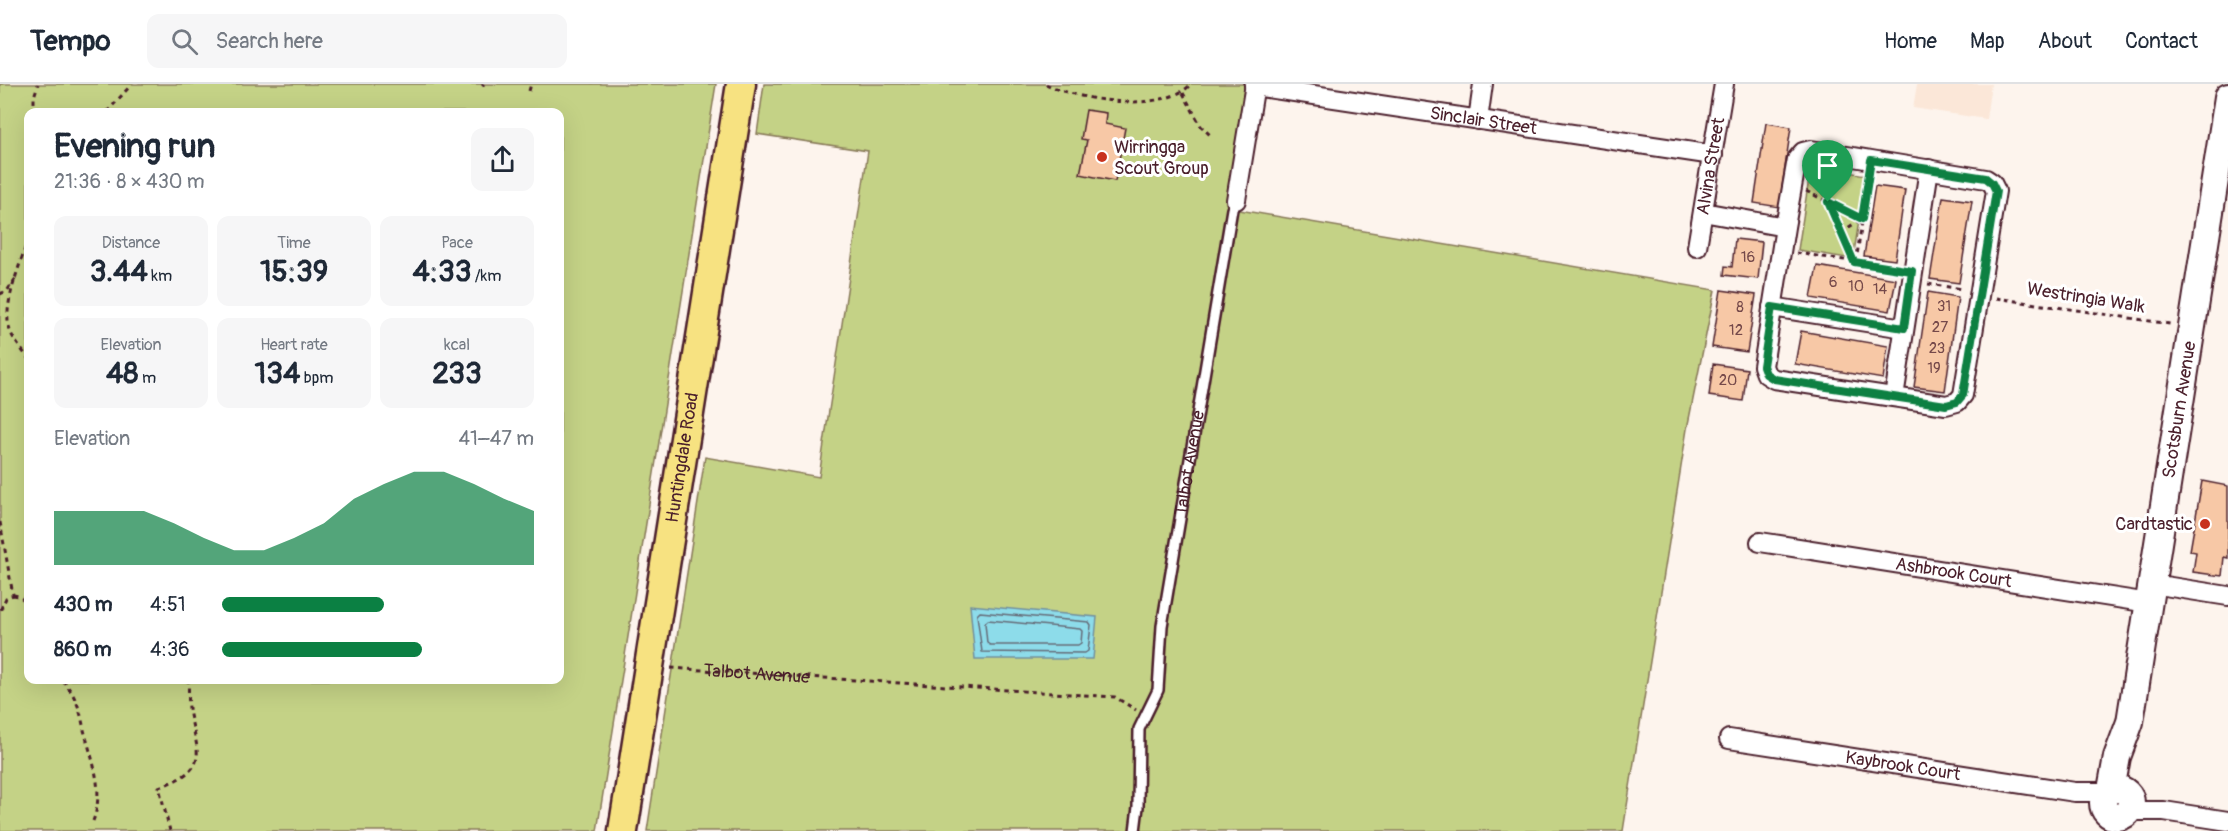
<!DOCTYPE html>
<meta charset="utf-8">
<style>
:root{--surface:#fff;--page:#f6f6f7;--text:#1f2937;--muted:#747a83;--line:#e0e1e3;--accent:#0b8043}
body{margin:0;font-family:Pangolin,sans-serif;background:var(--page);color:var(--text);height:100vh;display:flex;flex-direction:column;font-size:22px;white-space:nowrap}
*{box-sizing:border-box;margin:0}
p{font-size:20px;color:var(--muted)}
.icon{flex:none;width:33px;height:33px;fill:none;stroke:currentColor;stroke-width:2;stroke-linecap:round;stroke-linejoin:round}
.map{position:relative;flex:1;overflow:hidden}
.panel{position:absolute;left:24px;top:24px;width:540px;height:576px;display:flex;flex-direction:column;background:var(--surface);border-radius:12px;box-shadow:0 6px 24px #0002}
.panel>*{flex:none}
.pin{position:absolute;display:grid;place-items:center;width:51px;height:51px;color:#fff;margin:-62px -26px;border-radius:50% 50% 50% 0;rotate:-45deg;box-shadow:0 0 6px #0007}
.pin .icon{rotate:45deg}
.round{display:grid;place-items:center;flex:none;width:63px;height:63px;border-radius:12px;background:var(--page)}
.headline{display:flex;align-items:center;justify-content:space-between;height:102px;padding:0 30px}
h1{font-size:33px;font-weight:800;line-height:45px}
.stats{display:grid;grid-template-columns:repeat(3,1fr);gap:9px;height:102px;padding:6px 30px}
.stats div{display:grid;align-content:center;border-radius:12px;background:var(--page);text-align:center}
.stats b{font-size:30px;font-weight:800}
.stats small{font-size:16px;font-weight:400}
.stats p{font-size:16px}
.chart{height:168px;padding:12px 30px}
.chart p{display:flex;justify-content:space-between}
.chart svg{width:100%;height:108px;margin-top:6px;fill:var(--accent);opacity:.7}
ul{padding:0 30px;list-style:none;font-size:20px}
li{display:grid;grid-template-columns:96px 72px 1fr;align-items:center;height:45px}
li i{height:15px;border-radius:8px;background:var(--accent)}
header{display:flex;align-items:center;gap:36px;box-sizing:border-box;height:84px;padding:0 30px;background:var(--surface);border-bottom:2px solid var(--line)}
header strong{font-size:28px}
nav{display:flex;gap:33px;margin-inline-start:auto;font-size:21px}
.search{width:420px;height:54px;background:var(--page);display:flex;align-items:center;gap:15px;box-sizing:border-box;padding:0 21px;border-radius:12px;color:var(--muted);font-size:22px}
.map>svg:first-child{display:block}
.built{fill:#fbe7d8}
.green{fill:#c4d286;stroke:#877858;stroke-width:1.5;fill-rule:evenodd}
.water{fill:#8ddcea;stroke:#72909e;stroke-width:1.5}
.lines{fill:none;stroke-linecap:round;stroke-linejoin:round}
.shore{stroke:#656b77;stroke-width:1.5}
.building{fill:#f7c8a6;stroke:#4a1f2b;stroke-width:1.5}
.lane-casing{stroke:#4a1f2b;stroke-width:14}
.street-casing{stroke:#4a1f2b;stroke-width:22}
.secondary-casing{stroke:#4a1f2b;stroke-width:30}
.primary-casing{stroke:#4a1f2b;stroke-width:33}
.path{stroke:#4a1f2b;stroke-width:3;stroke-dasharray:4.5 4.5;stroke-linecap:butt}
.lane{stroke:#fff;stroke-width:9}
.street{stroke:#fff;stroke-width:18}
.secondary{stroke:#fff;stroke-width:26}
.primary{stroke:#f7e281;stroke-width:28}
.route-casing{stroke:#fff;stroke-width:12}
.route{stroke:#0b8043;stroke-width:8}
.poi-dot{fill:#c8321e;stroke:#fff;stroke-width:2}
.labels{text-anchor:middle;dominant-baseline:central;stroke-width:6;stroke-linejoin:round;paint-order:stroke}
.number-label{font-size:15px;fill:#75494a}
.street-label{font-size:18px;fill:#4a1f2b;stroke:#fff}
.poi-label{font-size:18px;fill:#4a1f2b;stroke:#fff;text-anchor:start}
</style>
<header>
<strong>Tempo</strong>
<div class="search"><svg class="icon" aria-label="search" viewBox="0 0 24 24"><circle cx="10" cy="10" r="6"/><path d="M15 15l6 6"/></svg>Search here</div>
<nav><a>Home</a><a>Map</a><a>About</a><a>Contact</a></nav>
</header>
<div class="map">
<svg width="2228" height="747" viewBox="0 0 2228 747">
<rect width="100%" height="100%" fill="#fdf4ed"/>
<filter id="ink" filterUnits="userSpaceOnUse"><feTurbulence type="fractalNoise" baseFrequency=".0167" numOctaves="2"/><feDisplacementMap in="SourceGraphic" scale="12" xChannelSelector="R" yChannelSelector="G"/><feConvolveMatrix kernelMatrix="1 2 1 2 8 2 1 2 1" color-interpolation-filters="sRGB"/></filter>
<g filter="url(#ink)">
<path class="built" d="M1917,0H1991L1986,35L1913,24Z"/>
<path class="green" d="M0,0H716L597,747H0ZM28,28H560V596H28Z
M764,0H1245L1227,124L1715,206L1687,345L1623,747H647L705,373L819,393L868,67L757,50Z
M1811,82L1866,91L1853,175L1798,166Z"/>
<path class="water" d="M970,521L1097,533L1093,575H975Z"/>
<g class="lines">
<path class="shore" d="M980,528L1089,538L1091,541L1088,567L1085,569L982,568L977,531Z
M988,536L1080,545L1082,547L1081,559L1078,561H990L987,559L985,539Z"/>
</g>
<path class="building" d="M1086,26L1106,29L1105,40L1125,44L1115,97L1080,90L1087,56L1081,55Z
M1766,39L1791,43L1779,123L1754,119Z
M1875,102L1905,106L1895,176L1864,172Z
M1943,113L1972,117L1959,199L1930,195Z
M1735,155L1762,158L1758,195L1724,191L1725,182L1732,183Z
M1817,182L1896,195L1890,227L1811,214Z
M1721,206L1756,211L1747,268L1712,263Z
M1928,208L1958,213L1945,307L1914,303Z
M1801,247L1888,262L1883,295L1795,280Z
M1713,280L1747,285L1743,317L1709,312Z
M2202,397L2228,402V474L2224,473L2222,492L2193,488L2196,468L2190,467Z"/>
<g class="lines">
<defs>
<g id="lane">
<path id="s2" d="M1135,747L1138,723L1139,645L1158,606L1162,542L1232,125"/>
</g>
<g id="street">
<path id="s3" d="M1254,2L1713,71"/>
<path d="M1478,36L1483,0"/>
<path d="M1236,116L1255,0"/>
<path d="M1703,128L1785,143L1763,282L1766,290L1774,295L1946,321L1957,318L1963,311L1996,107L1992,99L1986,95L1811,66L1803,68L1797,75L1785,143"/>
<path id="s4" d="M1697,163L1724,0"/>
<path d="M1772,223L1904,244"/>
<path d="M1894,313L1929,85"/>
<path id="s5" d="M1760,458L2149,519"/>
<path d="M2152,500L2228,512"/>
<path id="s6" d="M1729,655L2075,708H2108"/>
<path d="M2129,727H2164L2228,737"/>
</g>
<g id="secondary">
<circle cx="2117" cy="719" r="14"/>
<path id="s7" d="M2111,706L2117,673L2130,638L2228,13"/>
</g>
<g id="primary">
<path id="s8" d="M623,747L741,0"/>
</g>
</defs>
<use href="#lane" class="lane-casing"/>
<use href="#street" class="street-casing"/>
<use href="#secondary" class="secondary-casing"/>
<use href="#primary" class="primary-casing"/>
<g class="path">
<path d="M1046,0C1079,17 1164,30 1191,0"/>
<path d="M482,2L484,0"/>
<path d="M529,7L531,0"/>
<path d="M1183,9L1201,42L1210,51"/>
<path d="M34,28V13L38,0"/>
<path d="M107,28L131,1"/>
<path d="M1813,84L1854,177"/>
<path d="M1806,107L1862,135"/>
<path d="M1841,148L1862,135"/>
<path d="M28,155C21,179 6,213 8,237C9,252 20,263 28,274"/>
<path d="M1796,169L1899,184"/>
<path d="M1856,178L1869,91"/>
<path d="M1928,200L1963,205"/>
<path d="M0,210L7,207L16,194"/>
<path d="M1996,214L2170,240V243"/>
<path d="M0,438L13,511L6,514L0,527"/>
<path d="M13,511L19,512L28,519"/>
<path id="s1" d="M671,584L1115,613L1136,626"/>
<path d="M63,596C67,602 72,608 75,615C80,625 82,636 84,646C92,676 105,707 93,737"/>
<path d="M170,747L159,703C170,699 189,692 195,680C202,666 190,639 189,624C188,615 189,605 188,596"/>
</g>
<use href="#lane" class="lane"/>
<use href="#street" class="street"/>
<use href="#secondary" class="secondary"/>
<use href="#primary" class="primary"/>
</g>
</g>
<g class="lines" filter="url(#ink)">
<defs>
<path id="route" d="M1871,76L1986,94L1992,99L1996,107L1963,311L1957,318L1946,321L1774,295L1766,290L1763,282L1772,223L1904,244L1912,187L1854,178L1828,118L1862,135Z"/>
</defs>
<use href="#route" class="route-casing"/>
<use href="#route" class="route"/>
</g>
<g class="poi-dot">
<circle cx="1102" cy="73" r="6"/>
<circle cx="2205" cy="440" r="6"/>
</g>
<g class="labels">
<g class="number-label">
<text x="1748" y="173">16</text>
<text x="1833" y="198">6</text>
<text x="1856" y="202">10</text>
<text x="1880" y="205">14</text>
<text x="1944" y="222">31</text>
<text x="1740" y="223">8</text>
<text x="1940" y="243">27</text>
<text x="1736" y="246">12</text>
<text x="1937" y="264">23</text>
<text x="1934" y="284">19</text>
<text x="1728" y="296">20</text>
</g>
<g class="street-label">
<text stroke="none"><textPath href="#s3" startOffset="232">Sinclair Street</textPath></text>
<text stroke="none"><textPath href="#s4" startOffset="82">Alvina Street</textPath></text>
<text transform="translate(2086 214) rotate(9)">Westringia Walk</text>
<text stroke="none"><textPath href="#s7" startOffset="387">Scotsburn Avenue</textPath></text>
<text stroke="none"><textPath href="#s8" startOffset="378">Huntingdale Road</textPath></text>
<text stroke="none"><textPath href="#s2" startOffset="375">Talbot Avenue</textPath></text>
<text stroke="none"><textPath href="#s5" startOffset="196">Ashbrook Court</textPath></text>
<text stroke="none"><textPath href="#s1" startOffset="86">Talbot Avenue</textPath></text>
<text stroke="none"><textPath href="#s6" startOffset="176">Kaybrook Court</textPath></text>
</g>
<g class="poi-label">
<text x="1114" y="63">Wirringga<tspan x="1114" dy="21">Scout Group</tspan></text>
<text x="2193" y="440" text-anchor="end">Cardtastic</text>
</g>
</g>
</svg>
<div class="pin" style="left:1828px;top:118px;background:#1e9e55"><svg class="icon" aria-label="arrive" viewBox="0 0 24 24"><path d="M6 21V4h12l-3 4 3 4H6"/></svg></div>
<section class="panel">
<div class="headline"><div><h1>Evening run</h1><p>21:36 · 8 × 430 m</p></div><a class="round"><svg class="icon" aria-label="share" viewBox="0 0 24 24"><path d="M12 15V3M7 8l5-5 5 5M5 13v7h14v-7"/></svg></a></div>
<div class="stats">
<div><p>Distance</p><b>3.44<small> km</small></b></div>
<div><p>Time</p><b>15:39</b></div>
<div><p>Pace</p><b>4:33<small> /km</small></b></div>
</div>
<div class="stats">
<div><p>Elevation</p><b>48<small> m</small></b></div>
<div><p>Heart rate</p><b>134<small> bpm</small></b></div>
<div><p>kcal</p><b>233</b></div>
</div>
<div class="chart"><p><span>Elevation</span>41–47 m</p>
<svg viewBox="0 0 160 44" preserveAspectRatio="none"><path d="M0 44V22L10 22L20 22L30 22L40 27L50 33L60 38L70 38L80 33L90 27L100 17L110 11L120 6L130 6L140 11L150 17L160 22V44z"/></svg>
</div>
<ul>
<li><b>430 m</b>4:51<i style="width:52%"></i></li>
<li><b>860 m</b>4:36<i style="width:64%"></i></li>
</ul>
</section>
</div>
